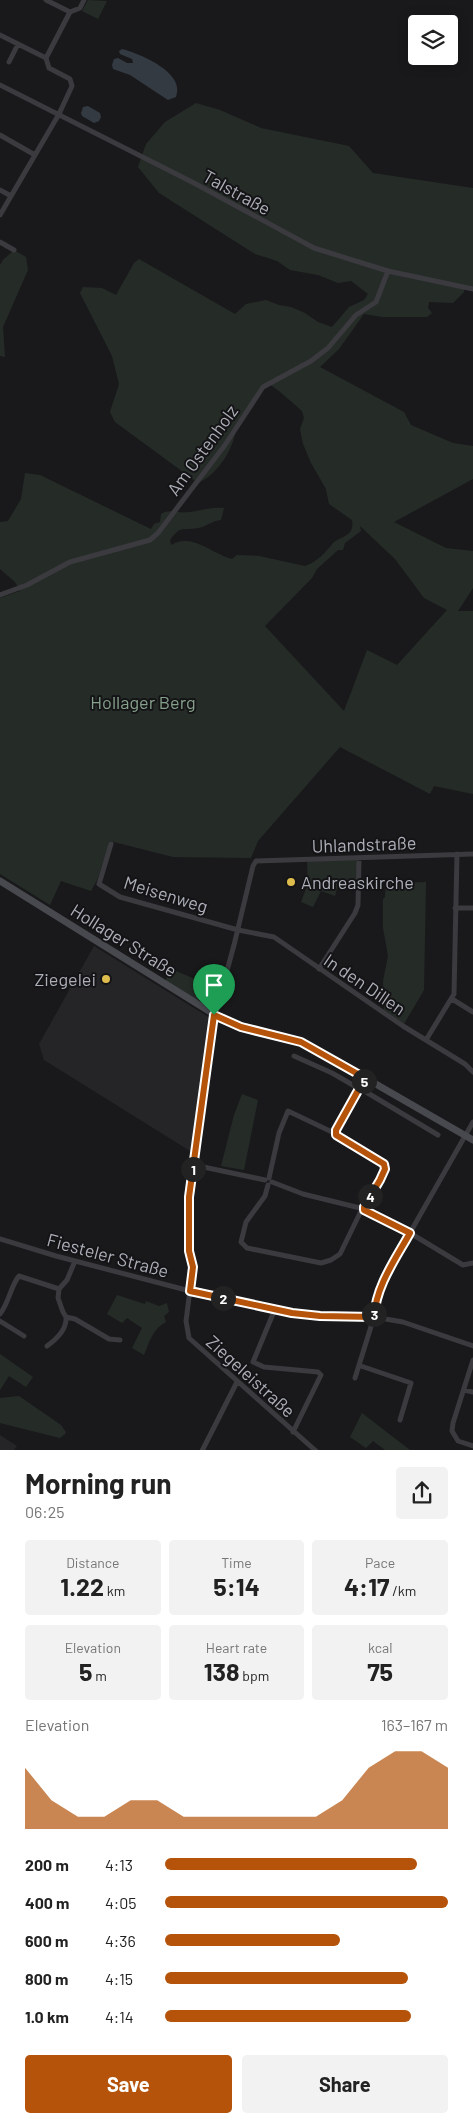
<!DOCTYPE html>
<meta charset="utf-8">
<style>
:root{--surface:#fff;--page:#f2f2f2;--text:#222;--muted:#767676;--accent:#b45309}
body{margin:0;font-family:Barlow,sans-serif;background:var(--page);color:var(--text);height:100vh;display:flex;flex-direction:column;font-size:19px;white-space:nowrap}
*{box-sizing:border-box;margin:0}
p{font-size:16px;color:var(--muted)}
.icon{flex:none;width:28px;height:28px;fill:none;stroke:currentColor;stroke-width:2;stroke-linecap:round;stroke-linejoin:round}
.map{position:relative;height:1450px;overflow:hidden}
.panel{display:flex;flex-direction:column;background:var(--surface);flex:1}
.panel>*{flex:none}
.buttons{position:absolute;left:408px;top:15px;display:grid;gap:10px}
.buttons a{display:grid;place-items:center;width:50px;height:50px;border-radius:5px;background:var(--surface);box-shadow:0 2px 12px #0003;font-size:25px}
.pin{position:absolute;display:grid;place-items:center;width:42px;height:42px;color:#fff;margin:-51px -21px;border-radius:50% 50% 50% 0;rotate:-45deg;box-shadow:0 0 5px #0007}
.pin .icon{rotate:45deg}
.km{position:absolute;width:25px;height:25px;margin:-12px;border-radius:50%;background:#222;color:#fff;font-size:14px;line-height:25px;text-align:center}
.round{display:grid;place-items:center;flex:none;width:52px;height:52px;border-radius:5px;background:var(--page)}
.headline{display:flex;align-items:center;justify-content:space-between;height:85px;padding:0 25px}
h1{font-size:28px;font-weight:700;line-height:38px}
.stats{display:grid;grid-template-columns:repeat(3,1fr);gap:8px;height:85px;padding:5px 25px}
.stats div{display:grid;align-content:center;border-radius:5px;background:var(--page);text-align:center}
.stats b{font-size:25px;font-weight:700}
.stats small{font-size:14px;font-weight:400}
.stats p{font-size:14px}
.chart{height:140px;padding:10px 25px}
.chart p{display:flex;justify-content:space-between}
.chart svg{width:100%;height:90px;margin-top:5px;fill:var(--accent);opacity:.7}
.action{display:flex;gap:10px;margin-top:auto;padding:10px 25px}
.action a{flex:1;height:58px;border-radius:5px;background:var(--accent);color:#fff;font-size:20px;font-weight:700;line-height:58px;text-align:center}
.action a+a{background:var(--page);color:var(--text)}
ul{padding:0 25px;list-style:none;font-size:16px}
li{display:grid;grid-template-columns:80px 60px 1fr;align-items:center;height:38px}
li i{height:12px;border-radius:6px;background:var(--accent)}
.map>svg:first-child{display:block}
.built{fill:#252527}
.green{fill:#252c27;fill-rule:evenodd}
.water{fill:#343a42}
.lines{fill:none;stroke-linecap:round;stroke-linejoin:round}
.street{stroke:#3a3a3f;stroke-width:5}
.secondary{stroke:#48494f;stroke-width:7}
.route-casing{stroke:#fff;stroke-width:10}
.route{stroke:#b45309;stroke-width:6}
.poi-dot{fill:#dfbd4d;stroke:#141416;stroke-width:2}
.labels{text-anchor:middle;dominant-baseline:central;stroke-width:4;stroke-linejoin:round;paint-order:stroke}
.street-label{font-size:18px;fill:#adafb9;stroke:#141416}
.park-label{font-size:18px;fill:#86a18b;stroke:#141416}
.poi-label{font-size:18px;fill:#adafb9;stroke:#141416;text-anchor:start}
</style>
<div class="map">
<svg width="473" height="1451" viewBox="0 0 473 1451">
<rect width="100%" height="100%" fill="#19191b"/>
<path class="built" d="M94,946L210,1018L194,1149L190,1151L44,1060L39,1044Z
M0,1435L17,1446L14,1450H0Z"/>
<path class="green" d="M88,0L107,1L98,19L82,11Z
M196,103L220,110L261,128L349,146L373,173L473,188V289L464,287V292L453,303L429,302L428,308L432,313L427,317H382L364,314L339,349L320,367L404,412L411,425L453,443L473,446V479L394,522L446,548L473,551V588L458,611H473V794L434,786L430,794L340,747L258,841L251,858L173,857L110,841L97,880L91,891L61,881L50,905L0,874V598L20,591L15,582L0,569V522L8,521L21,499L25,473L40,475L151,529L154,524L160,522L161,514C170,508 179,514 188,512C202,511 209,507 224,508L221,520C211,521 206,527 198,528C183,531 181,524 170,540L171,545C192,532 212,554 232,559L237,555L259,556L305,566C317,562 326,552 333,543C339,537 350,537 352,528C353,525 352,522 352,520L329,504L326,489L311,463L303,444L300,429L304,418L302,411L279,391L268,383L236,428C234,449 217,475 198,483L115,422L110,412L119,384L112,356L80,293L83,287L102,288L116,295L134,263L139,259L235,314L246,304L266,300L279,305L291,307L305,313L318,322L332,327L349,307L364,300L368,294L351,281L338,283L318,275L290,270L277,261L255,254L159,193L138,167L146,144L165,122ZM360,526L395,559L424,598L447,610L397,665L367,650L344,711L265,626L312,578L317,569L338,550H343L345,543L361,531Z
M14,250L26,257L28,270L3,327L5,357L0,356V265L3,260Z
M359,859L358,880H339L335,896L321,891L313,907L301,902L308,884L307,861Z
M426,882L424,990L404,1024L384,1010L383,981L388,956L383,928V899L385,897L386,883Z
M169,968L202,982V991L197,1003L165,983Z
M242,1094L258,1100L244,1170L221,1166L234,1115Z
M117,1295L145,1304L146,1301L159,1306L167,1303L169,1312L164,1316L166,1322C153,1328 149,1343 144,1355L132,1348L142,1328L127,1318L122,1323L107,1314Z
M0,1354L33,1377L26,1387L9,1376L0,1390Z
M19,1396L61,1425L66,1432L65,1434L60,1438L0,1423V1398Z
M362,1413L410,1450H385L373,1441L366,1448L350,1437Z"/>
<path class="water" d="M122,49C141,54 186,73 176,97L168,100L130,75L113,69L112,65L114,59L118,58L127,63H133L132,59L120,54L119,51Z
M88,106L100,113L101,117L99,121L94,123L82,116L81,113L83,107Z"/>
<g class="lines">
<path class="street" d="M46,0L70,12
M0,35L46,58
M9,62L18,44
M0,85L194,183L314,248L388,271L473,289
M0,135L35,155
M0,190L11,196
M0,215L59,114L72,86L70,79L49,68L46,58L70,12L80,8L84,0
M0,242L14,250
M0,595L27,585L70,562L150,540L158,533L225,445L263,387L311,361L328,348L356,315L376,302L388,271
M111,844L99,884L120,897L238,930L274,937L403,1026L465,1064L473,1072
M455,908H473
M319,969L355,913L358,905L359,859
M452,999L473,1012
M426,1040L454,994L457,854
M294,1056L332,1073L358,1088
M361,1089L438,1135
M336,1130L359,1090
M336,1135L384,1164C386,1178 371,1195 363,1207
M194,1165L265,1180
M269,1178L279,1133L288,1111L332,1132
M272,1182L303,1194L360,1208
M268,1185L265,1196L246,1222L241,1242L247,1248L321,1263L331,1260L340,1254L361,1211
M364,1210L410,1233L463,1265L473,1263
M0,1239L56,1256L190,1291L292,1313L320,1316L374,1317L403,1322L473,1346
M59,1289L58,1298L63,1312L66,1317L75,1319L109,1339L120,1340
M59,1289L67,1280L75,1261
M275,1309L253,1362L264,1367L318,1372L321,1375L293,1432
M0,1314C9,1303 11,1285 19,1276L59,1289
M0,1321L24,1336
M47,1346C57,1339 67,1330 66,1317
M473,1360L453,1423L452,1431L458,1441L473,1446
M361,1366L411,1383L400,1420
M355,1378L374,1317L375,1303L386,1275L473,1122
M464,1390L473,1392
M202,1451L237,1382
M316,1451L189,1338L186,1321L193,1267L189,1251V1197L215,1015L234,945L253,866L256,861L473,854"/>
<path class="secondary" d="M0,881L225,1021L301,1042L315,1049L473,1140"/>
</g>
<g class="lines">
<defs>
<path id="route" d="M214,1015L241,1027L301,1042L365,1078L336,1130V1135L384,1164L385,1169L380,1180L364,1207V1210L410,1233C395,1260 376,1286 374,1317L320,1316L292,1313L190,1291L193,1267L189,1251V1197Z"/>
</defs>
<use href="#route" class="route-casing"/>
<use href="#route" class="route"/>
</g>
<g class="poi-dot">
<circle cx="291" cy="882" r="5"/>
<circle cx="106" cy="979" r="5"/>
</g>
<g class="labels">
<g class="street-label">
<text transform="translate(237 192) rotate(29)">Talstraße</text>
<text transform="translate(202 450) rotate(-54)">Am Ostenholz</text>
<text transform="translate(364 844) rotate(-2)">Uhlandstraße</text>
<text transform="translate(166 894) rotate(17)">Meisenweg</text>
<text transform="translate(124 940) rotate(32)">Hollager Straße</text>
<text transform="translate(365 984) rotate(34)">In den Dillen</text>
<text transform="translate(108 1255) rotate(15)">Fiesteler Straße</text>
<text transform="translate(251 1376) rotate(42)">Ziegeleistraße</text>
</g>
<g class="park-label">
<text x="143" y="702">Hollager Berg</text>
</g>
<g class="poi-label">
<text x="301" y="882">Andreaskirche</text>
<text x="96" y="979" text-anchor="end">Ziegelei</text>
</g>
</g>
</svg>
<div class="buttons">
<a><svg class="icon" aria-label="layers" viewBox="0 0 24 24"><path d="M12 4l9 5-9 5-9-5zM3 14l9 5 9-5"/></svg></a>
</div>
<div class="pin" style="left:214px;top:1015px;background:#1e9e55"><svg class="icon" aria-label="arrive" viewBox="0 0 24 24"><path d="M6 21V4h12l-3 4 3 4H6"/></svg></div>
<b class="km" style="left:193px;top:1169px">1</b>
<b class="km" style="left:223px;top:1298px">2</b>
<b class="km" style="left:374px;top:1314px">3</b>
<b class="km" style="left:370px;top:1196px">4</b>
<b class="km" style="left:364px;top:1081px">5</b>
</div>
<section class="panel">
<div class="headline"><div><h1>Morning run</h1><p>06:25</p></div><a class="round"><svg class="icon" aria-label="share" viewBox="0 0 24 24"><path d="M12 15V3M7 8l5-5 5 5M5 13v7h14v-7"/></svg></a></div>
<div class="stats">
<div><p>Distance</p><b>1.22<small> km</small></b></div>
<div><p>Time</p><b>5:14</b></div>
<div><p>Pace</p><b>4:17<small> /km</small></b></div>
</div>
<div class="stats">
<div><p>Elevation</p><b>5<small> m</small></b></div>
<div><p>Heart rate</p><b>138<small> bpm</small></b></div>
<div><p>kcal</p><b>75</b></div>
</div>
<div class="chart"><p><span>Elevation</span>163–167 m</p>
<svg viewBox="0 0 160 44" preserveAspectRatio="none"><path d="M0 44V14L10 30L20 38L30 38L40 30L50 30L60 38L70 38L80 38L90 38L100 38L110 38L120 30L130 14L140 6L150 6L160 14V44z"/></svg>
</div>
<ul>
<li><b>200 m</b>4:13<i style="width:89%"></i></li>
<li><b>400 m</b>4:05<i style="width:100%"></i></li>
<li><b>600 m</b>4:36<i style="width:62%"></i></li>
<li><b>800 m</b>4:15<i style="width:86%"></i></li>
<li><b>1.0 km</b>4:14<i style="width:87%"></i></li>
</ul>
<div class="action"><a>Save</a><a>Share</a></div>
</section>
